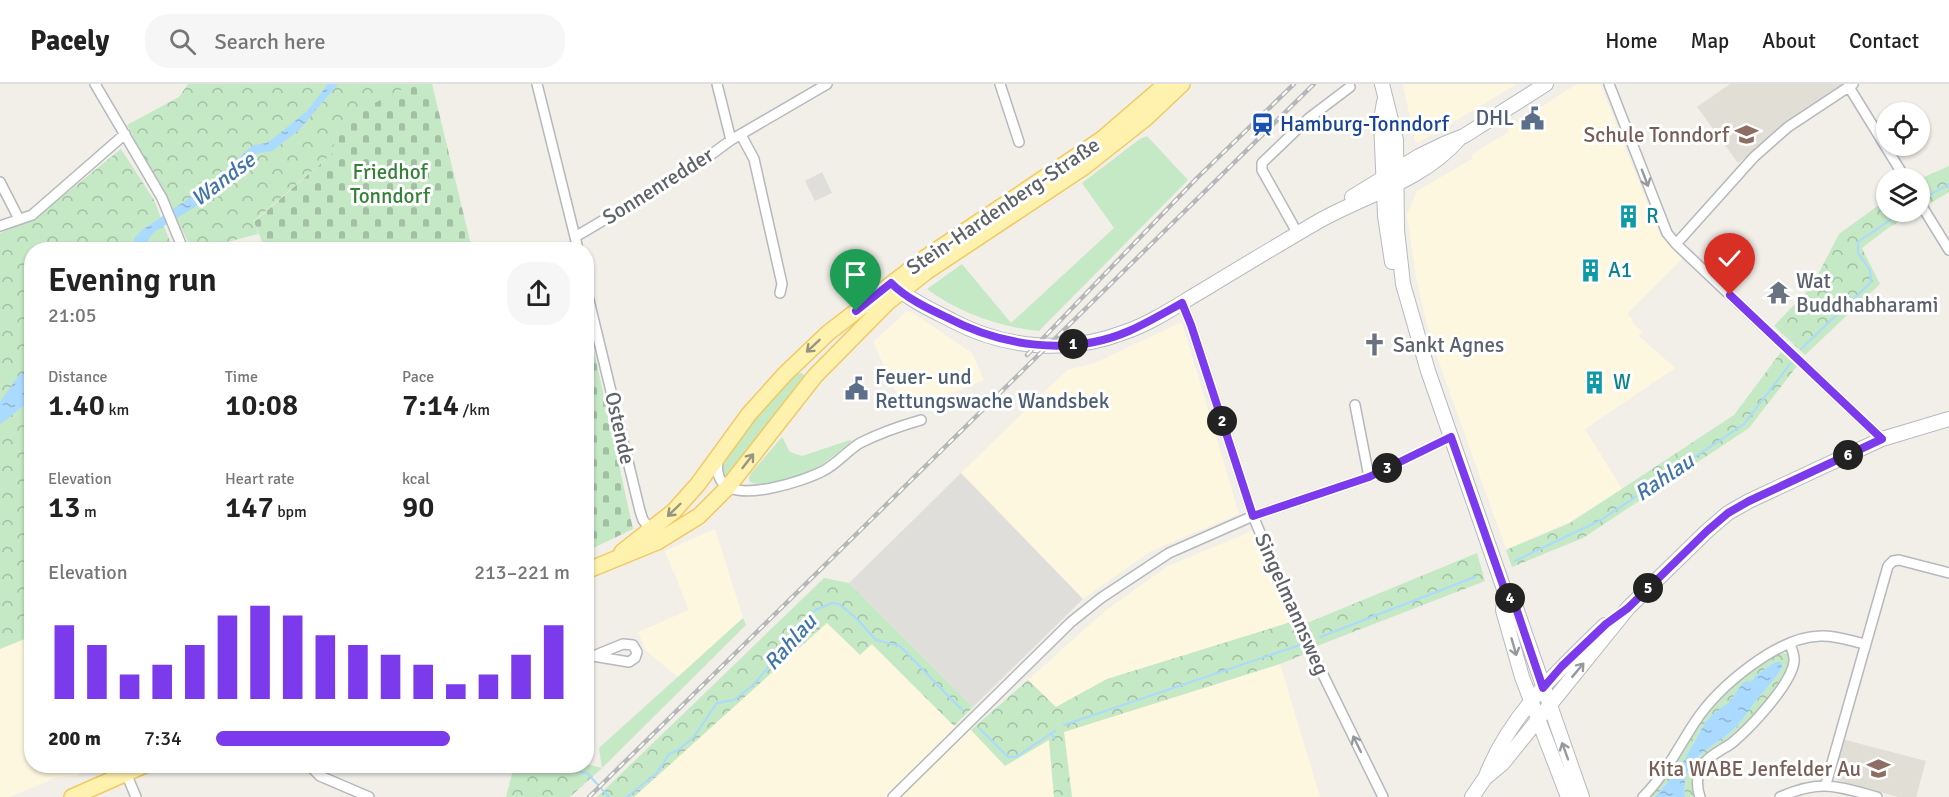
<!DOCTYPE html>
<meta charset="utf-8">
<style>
:root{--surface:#fff;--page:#f6f6f6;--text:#222;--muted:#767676;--line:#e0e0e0;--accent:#7c3aed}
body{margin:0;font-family:Signika,sans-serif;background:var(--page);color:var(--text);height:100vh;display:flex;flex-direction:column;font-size:22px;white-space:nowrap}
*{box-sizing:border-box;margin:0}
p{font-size:20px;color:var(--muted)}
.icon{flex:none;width:33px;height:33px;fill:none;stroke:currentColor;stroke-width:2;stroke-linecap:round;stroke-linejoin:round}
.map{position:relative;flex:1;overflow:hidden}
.sheet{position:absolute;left:24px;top:158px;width:570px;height:531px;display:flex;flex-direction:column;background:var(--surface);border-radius:24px;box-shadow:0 2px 4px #0004}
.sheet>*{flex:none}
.fabs{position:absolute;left:1876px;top:18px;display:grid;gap:12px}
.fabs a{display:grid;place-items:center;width:54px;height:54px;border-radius:50%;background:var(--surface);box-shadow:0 2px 4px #0004;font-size:30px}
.pin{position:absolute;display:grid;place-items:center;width:51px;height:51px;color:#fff;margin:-62px -26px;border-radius:50% 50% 50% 0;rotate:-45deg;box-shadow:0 0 6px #0007}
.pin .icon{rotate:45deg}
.km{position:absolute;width:30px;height:30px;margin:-15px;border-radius:50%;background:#222;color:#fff;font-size:16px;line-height:30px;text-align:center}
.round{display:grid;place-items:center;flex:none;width:63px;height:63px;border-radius:24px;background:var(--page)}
.summary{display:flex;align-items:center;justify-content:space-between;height:102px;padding:0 24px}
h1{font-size:33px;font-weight:600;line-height:45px}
.figures{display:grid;grid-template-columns:repeat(3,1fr);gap:9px;height:102px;padding:6px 24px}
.figures div{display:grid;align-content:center}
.figures b{font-size:30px;font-weight:600}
.figures small{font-size:16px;font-weight:400}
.figures p{font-size:16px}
.chart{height:168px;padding:12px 24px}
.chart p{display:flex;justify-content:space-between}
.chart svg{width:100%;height:108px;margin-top:6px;stroke:var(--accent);stroke-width:6}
ul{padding:0 24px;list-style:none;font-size:20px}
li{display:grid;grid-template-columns:96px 72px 1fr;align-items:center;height:45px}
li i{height:15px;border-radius:8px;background:var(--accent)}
header{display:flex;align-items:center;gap:36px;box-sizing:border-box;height:84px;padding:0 30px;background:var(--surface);border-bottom:2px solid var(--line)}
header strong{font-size:28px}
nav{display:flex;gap:33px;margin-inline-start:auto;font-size:21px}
.search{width:420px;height:54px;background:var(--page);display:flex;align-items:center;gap:15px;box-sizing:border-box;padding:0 21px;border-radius:24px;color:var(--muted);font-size:22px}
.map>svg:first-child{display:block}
.commercial{fill:#fef7e0}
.industrial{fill:#e0deda}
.education{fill:#e1ded6}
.grass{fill:#c5e8c5}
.cemetery{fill:url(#cemetery-stones)}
.park{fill:url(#park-crowns)}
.water{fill:url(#water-ripples)}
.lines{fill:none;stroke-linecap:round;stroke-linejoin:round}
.stream{stroke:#aadaff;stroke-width:2}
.street-casing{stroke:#b5b8bc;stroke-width:12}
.secondary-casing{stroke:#b6babf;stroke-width:16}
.primary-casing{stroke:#f2c960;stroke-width:18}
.street{stroke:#fff;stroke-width:9}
.secondary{stroke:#fff;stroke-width:14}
.primary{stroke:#fff2af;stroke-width:15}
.rail-casing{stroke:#b6b7b8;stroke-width:4.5}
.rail{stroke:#fff;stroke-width:2;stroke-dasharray:7;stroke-linecap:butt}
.oneway{stroke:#979a9d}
.oneway2{stroke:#979581}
.route-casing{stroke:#fff;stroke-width:12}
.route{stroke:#7c3aed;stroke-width:8}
.labels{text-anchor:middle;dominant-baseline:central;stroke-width:6;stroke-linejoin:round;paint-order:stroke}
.service-label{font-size:21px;fill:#4e5e75;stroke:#fff;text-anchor:end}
.transit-label{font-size:21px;fill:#164399;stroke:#fff;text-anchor:start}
.education-label{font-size:21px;fill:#785e54;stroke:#fff;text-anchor:end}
.park-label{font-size:21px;fill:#348238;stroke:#fff}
.street-label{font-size:21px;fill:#5f6368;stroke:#fff}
.culture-label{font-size:21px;fill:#0d838f;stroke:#fff;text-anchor:start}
.worship-label{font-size:21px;fill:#5b616d;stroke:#fff;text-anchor:start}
.water-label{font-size:22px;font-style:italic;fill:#4174aa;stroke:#fff}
</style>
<header>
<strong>Pacely</strong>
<div class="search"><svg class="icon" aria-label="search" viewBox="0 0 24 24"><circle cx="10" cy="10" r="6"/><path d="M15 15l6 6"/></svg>Search here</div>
<nav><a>Home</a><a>Map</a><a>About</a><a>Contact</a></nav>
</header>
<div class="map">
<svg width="1949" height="713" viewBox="0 0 1949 713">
<defs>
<pattern id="cemetery-stones" width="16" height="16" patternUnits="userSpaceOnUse" patternTransform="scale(1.5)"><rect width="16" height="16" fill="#c5e8c5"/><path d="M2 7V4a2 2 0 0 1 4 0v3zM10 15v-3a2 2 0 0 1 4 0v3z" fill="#a3c0a4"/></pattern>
<pattern id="park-crowns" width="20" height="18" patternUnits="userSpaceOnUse" patternTransform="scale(1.5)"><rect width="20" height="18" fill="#c5e8c5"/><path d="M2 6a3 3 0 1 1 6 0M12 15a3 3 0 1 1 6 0" fill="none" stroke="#a3c0a4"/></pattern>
<pattern id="water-ripples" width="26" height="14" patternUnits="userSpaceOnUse" patternTransform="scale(1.5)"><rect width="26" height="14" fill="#aadaff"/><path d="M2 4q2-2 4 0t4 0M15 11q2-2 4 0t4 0" fill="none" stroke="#8eb4d2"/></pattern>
</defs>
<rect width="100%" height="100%" fill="#f1efe8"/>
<path class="commercial" d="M1403,0H1517L1418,59L1415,57Z
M1577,0H1600L1660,151L1683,174L1627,230L1633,236L1632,238L1642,248L1639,252L1675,284L1585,345L1622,405L1569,438L1506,465L1431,256L1416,194L1407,131L1417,107L1472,75V70L1509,48L1507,45Z
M907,227L913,229L972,269L984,296L906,329L873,258Z
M1182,238L1239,430L1151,467L1083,515L961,389L1067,286L1095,279Z
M715,445L743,534L678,593L646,567L638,548L689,526L665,467Z
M1252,447L1291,538L1107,595L1055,624L1028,596L1105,527L1168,482Z
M827,538L860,570L871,560L954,642L971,646L1005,682L1049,656L1054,713H634Z
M31,552L32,681H100L76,692L57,693L10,713H0V565Z
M1280,580L1320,713H1072L1064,648Z"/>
<path class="industrial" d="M822,88L832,109L815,117L805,97Z
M961,389L1083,515L973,623L849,499Z"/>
<path class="education" d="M1730,0H1849L1738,79L1697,23Z
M1842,655L1926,677L1916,713H1898L1837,696L1833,692Z"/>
<path class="grass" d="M1147,52L1188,96L1039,247C1000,243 959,229 927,205L962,180L1011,239L1114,144L1082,99L1140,55Z
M801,289L808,293L730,395L724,393L722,389L721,380L745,346L790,291Z
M782,353L790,368L802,372L850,356L852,357C840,366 830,376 818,383C803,392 766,405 750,398L749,394L751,389Z
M743,534L746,541L602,684L599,664Z"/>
<path class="cemetery" d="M412,0H432L472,165H265L254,138L334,68C334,64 333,58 334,53C340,32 393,10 412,0Z
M587,235L633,445L587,467H586Z"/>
<path class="park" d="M188,0H412C393,11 340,32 334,53C333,57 334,64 334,68L254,137L258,150L201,165H192L127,41L179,13Z
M121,65L154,116L173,165H32V552L0,565V149L33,136Z
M1949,82V108L1931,119L1920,103V95Z
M1887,115V128H1915L1888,144L1862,164L1880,200L1805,271L1774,242L1812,202L1839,150Z
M1781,268L1797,282L1749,344L1583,454L1512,483L1506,466L1570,439L1734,331Z
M1477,469L1485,497L1317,562L1307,539Z
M824,494L849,499L973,623L954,642L872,560L860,571L827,539L634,713H597Z
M1291,538L1305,570L1280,580L1064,648L1072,713H1054L1049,656L1005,682L971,646L1028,596L1056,623L1107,595Z
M1786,569L1790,572V579C1777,604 1760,627 1740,646C1727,658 1705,666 1696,681C1691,690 1692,704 1695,713H1685C1681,671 1709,668 1733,646C1743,636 1750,624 1759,613C1767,604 1775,595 1782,584L1775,578L1755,592L1752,597L1743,600L1728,619L1705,639L1679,685L1655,713H1647L1672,684L1694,647L1720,613L1744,592L1770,574L1779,570Z
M587,680L602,684L570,713H506L513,686L494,681Z"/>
<path class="water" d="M328,0H338L299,46L272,67L258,69L253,72L198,121L154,148L148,156L147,165H134V155L142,146L215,97L247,66L254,61L267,59L274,54L307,27Z
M31,283V317C19,323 12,333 0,340V318L20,290Z
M1775,578H1781L1782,584C1775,595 1767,604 1759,613C1750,624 1743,636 1733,646C1709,668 1681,671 1685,713H1655L1679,685L1705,639L1713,630L1728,619L1743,599L1752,597L1755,592Z"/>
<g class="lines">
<path class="stream" d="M1924,114L1949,100
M1801,265L1871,198L1870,186L1858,169V158L1902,128
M1515,477L1601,436L1744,340L1790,280
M1320,553L1475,493
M1064,641L1300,561
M980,645L1008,673H1016L1055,647
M1051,649L1055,655
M564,681L575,687L587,689L609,713
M627,713L657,689L669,670L678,666L693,654L717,619L734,616L753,601L767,585L778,565L789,562L795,545L815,526L832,519L839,520L855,533L876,556L900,562L962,626"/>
<defs>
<path id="street" d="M95,0L162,114L183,165
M537,0L578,165
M717,0L731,56
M1000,0L1019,58
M1609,0L1667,149L1676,160L1882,355
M1849,3L1905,94
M741,51L754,75L782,200L780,209
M0,98L19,135
M1920,119L1949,166
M0,142L32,131L125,50
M1298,150L1262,86V79L1309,34L1350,3
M575,153L697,81L731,56L827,0
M1676,160L1754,73L1788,43L1853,0
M586,204L640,427L643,436L651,446
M1182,219L1191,241L1253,432L1303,550L1383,713
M1355,321L1369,393
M718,375C717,383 717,392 722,398C737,419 804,397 823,387C837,380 847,367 860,359C880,349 900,342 921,336
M586,575L623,560L633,561L637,568L635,574L629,578L593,572
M309,681L320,692L369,713
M126,689L136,713
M1826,700L1888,482L1893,477L1899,476L1949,489
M893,713L1071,538L1101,514L1169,469L1253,432L1369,393L1451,353
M1643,713C1665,691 1678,664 1695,638C1718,603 1777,553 1820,552C1835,551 1851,557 1865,560
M1700,713C1697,704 1696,695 1700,686C1704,674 1722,666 1732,659C1749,645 1791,601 1794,578C1795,572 1792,566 1790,560
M1780,713C1821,695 1836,702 1877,713"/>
<path id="secondary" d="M1382,0L1396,56L1397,146L1403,200L1428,287L1505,508L1514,518L1582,713
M1384,18L1381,36L1385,132L1392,178
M1352,113L1419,72L1446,59L1464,52L1546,0
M895,202C911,217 934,227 953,237C1006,265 1069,270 1125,248C1154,238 1179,220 1205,205C1243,182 1281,159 1319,137C1367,110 1421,98 1459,55
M1505,508L1503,526L1522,593L1568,713
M1486,692C1509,632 1559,585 1605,541
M1472,713L1485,694L1503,679L1628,524L1707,447L1728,429L1749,417L1882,355L1949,335"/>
<path id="primary" d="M622,468L674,427L698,400L749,330L785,290L828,249L925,174L1102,55L1166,0
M586,487L657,458L699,432L728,403L815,292L888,218L926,188L1084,83L1146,34L1182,0
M72,713L145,681"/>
</defs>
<use href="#street" class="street-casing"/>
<use href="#secondary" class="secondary-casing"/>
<use href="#primary" class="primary-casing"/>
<use href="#street" class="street"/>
<use href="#secondary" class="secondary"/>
<use href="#primary" class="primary"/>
<defs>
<path id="rail" d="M1027,271L1198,93L1294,0
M589,713L1314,0"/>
</defs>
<use href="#rail" class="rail-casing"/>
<use href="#rail" class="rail"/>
</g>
<defs><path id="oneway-shaft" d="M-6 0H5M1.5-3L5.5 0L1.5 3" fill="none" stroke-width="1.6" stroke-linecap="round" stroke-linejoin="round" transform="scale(1.5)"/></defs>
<g class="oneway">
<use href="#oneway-shaft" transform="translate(1645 94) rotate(69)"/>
<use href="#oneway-shaft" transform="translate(1514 563) rotate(74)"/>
<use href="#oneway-shaft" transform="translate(1578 586) rotate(-50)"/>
<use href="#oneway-shaft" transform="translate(1357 660) rotate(-116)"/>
<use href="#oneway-shaft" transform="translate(1565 667) rotate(-110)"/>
</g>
<g class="oneway2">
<use href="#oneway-shaft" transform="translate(813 262) rotate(137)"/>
<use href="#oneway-shaft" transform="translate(748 377) rotate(-52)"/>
<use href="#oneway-shaft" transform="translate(674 426) rotate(136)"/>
</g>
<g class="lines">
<defs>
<path id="route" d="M856,227L891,199C906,214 927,224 946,233C1001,262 1069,273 1129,247C1147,239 1164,229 1182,219L1191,241L1253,432L1369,393L1451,353L1505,507L1514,518L1543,604L1562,582L1606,540L1628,524L1707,447L1728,429L1749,417L1882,355L1730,211"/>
</defs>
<use href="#route" class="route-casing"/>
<use href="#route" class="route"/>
</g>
<defs>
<symbol id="civic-bare" viewBox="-9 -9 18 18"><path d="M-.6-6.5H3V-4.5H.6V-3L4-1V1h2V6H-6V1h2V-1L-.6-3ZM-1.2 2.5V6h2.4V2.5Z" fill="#5c6f8a" stroke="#fff" stroke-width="2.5" paint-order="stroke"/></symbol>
<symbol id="station-bare" viewBox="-9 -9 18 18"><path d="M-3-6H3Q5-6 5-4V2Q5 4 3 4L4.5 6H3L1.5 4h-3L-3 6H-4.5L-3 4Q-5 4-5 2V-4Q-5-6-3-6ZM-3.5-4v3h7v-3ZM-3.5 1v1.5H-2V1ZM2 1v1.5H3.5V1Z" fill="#1a4fb4" stroke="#fff" stroke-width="2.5" paint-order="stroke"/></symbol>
<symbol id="school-bare" viewBox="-9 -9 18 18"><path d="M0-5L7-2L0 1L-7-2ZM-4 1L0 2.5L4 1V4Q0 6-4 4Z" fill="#8d6e63" stroke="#fff" stroke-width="2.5" paint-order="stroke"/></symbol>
<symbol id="building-bare" viewBox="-9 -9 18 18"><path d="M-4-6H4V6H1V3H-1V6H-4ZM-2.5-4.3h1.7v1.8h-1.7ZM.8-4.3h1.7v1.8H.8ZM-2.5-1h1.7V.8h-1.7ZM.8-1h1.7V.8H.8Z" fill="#0f9aa8" stroke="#fff" stroke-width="2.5" paint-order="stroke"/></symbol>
<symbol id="temple-bare" viewBox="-9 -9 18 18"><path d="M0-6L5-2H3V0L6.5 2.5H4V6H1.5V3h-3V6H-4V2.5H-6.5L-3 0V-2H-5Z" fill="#6b7280" stroke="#fff" stroke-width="2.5" paint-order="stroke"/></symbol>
<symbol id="church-bare" viewBox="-9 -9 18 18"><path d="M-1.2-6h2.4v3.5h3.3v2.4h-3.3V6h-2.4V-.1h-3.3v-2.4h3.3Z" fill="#6b7280" stroke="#fff" stroke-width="2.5" paint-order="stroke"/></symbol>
</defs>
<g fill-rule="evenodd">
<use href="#civic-bare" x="1516" y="18" width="33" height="33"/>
<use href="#station-bare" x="1246" y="24" width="33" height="33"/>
<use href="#school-bare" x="1730" y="34" width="33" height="33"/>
<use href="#building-bare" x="1612" y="116" width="33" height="33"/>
<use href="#building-bare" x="1574" y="170" width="33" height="33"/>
<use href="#temple-bare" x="1762" y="192" width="33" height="33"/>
<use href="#church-bare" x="1358" y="244" width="33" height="33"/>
<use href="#building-bare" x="1578" y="282" width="33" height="33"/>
<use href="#civic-bare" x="840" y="288" width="33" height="33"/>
<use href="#school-bare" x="1862" y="668" width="33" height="33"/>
</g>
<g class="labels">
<g class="service-label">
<text x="1514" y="34">DHL</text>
<text x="875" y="293" text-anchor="start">Feuer- und<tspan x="875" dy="24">Rettungswache Wandsbek</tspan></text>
</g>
<g class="transit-label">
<text x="1280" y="40">Hamburg-Tonndorf</text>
</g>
<g class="education-label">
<text x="1729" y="51">Schule Tonndorf</text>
<text x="1861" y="685">Kita WABE Jenfelder Au</text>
</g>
<g class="park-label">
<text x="390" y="88">Friedhof<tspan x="390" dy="24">Tonndorf</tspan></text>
</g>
<g class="street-label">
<text transform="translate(658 102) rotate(-32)">Sonnenredder</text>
<text transform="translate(1003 122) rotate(-34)">Stein-Hardenberg-Straße</text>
<text transform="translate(620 344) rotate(77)">Ostende</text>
<text transform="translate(1292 520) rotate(66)">Singelmannsweg</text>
</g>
<g class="culture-label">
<text x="1646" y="132">R</text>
<text x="1608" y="186">A1</text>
<text x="1613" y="298">W</text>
</g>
<g class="worship-label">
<text x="1796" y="197">Wat<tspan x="1796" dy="24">Buddhabharami</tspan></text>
<text x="1393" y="261">Sankt Agnes</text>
</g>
<g class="water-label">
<text transform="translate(223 95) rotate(-37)">Wandse</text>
<text transform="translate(1664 393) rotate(-34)">Rahlau</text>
<text transform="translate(790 558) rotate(-48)">Rahlau</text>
</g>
</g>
</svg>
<div class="fabs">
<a><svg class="icon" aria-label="locate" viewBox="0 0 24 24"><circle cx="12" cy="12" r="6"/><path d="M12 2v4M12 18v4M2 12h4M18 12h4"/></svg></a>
<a><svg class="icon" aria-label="layers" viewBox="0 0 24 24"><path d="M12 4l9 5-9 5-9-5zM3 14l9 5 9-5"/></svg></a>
</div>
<div class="pin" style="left:856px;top:227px;background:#1e9e55"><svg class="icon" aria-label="arrive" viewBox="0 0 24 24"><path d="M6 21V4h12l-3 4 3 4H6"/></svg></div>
<div class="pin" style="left:1730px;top:211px;background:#d93025"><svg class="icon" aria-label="check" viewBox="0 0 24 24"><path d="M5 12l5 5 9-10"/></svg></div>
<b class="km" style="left:1073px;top:260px">1</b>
<b class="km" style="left:1222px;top:337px">2</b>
<b class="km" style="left:1387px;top:384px">3</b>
<b class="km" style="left:1510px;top:514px">4</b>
<b class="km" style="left:1648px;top:504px">5</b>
<b class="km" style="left:1848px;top:371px">6</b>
<section class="sheet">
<div class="summary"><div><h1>Evening run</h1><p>21:05</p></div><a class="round"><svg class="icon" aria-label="share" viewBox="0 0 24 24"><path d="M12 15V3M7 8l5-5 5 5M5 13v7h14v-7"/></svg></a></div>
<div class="figures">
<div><p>Distance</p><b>1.40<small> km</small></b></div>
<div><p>Time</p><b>10:08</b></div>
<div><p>Pace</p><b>7:14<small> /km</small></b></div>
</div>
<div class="figures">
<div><p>Elevation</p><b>13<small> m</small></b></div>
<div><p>Heart rate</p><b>147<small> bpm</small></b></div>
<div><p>kcal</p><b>90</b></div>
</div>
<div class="chart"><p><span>Elevation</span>213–221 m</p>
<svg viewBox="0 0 160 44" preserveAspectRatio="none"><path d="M5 44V14M15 44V22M25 44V34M35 44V30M45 44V22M55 44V10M65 44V6M75 44V10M85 44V18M95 44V22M105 44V26M115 44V30M125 44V38M135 44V34M145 44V26M155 44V14"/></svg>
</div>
<ul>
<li><b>200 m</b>7:34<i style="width:66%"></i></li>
</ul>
</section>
</div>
